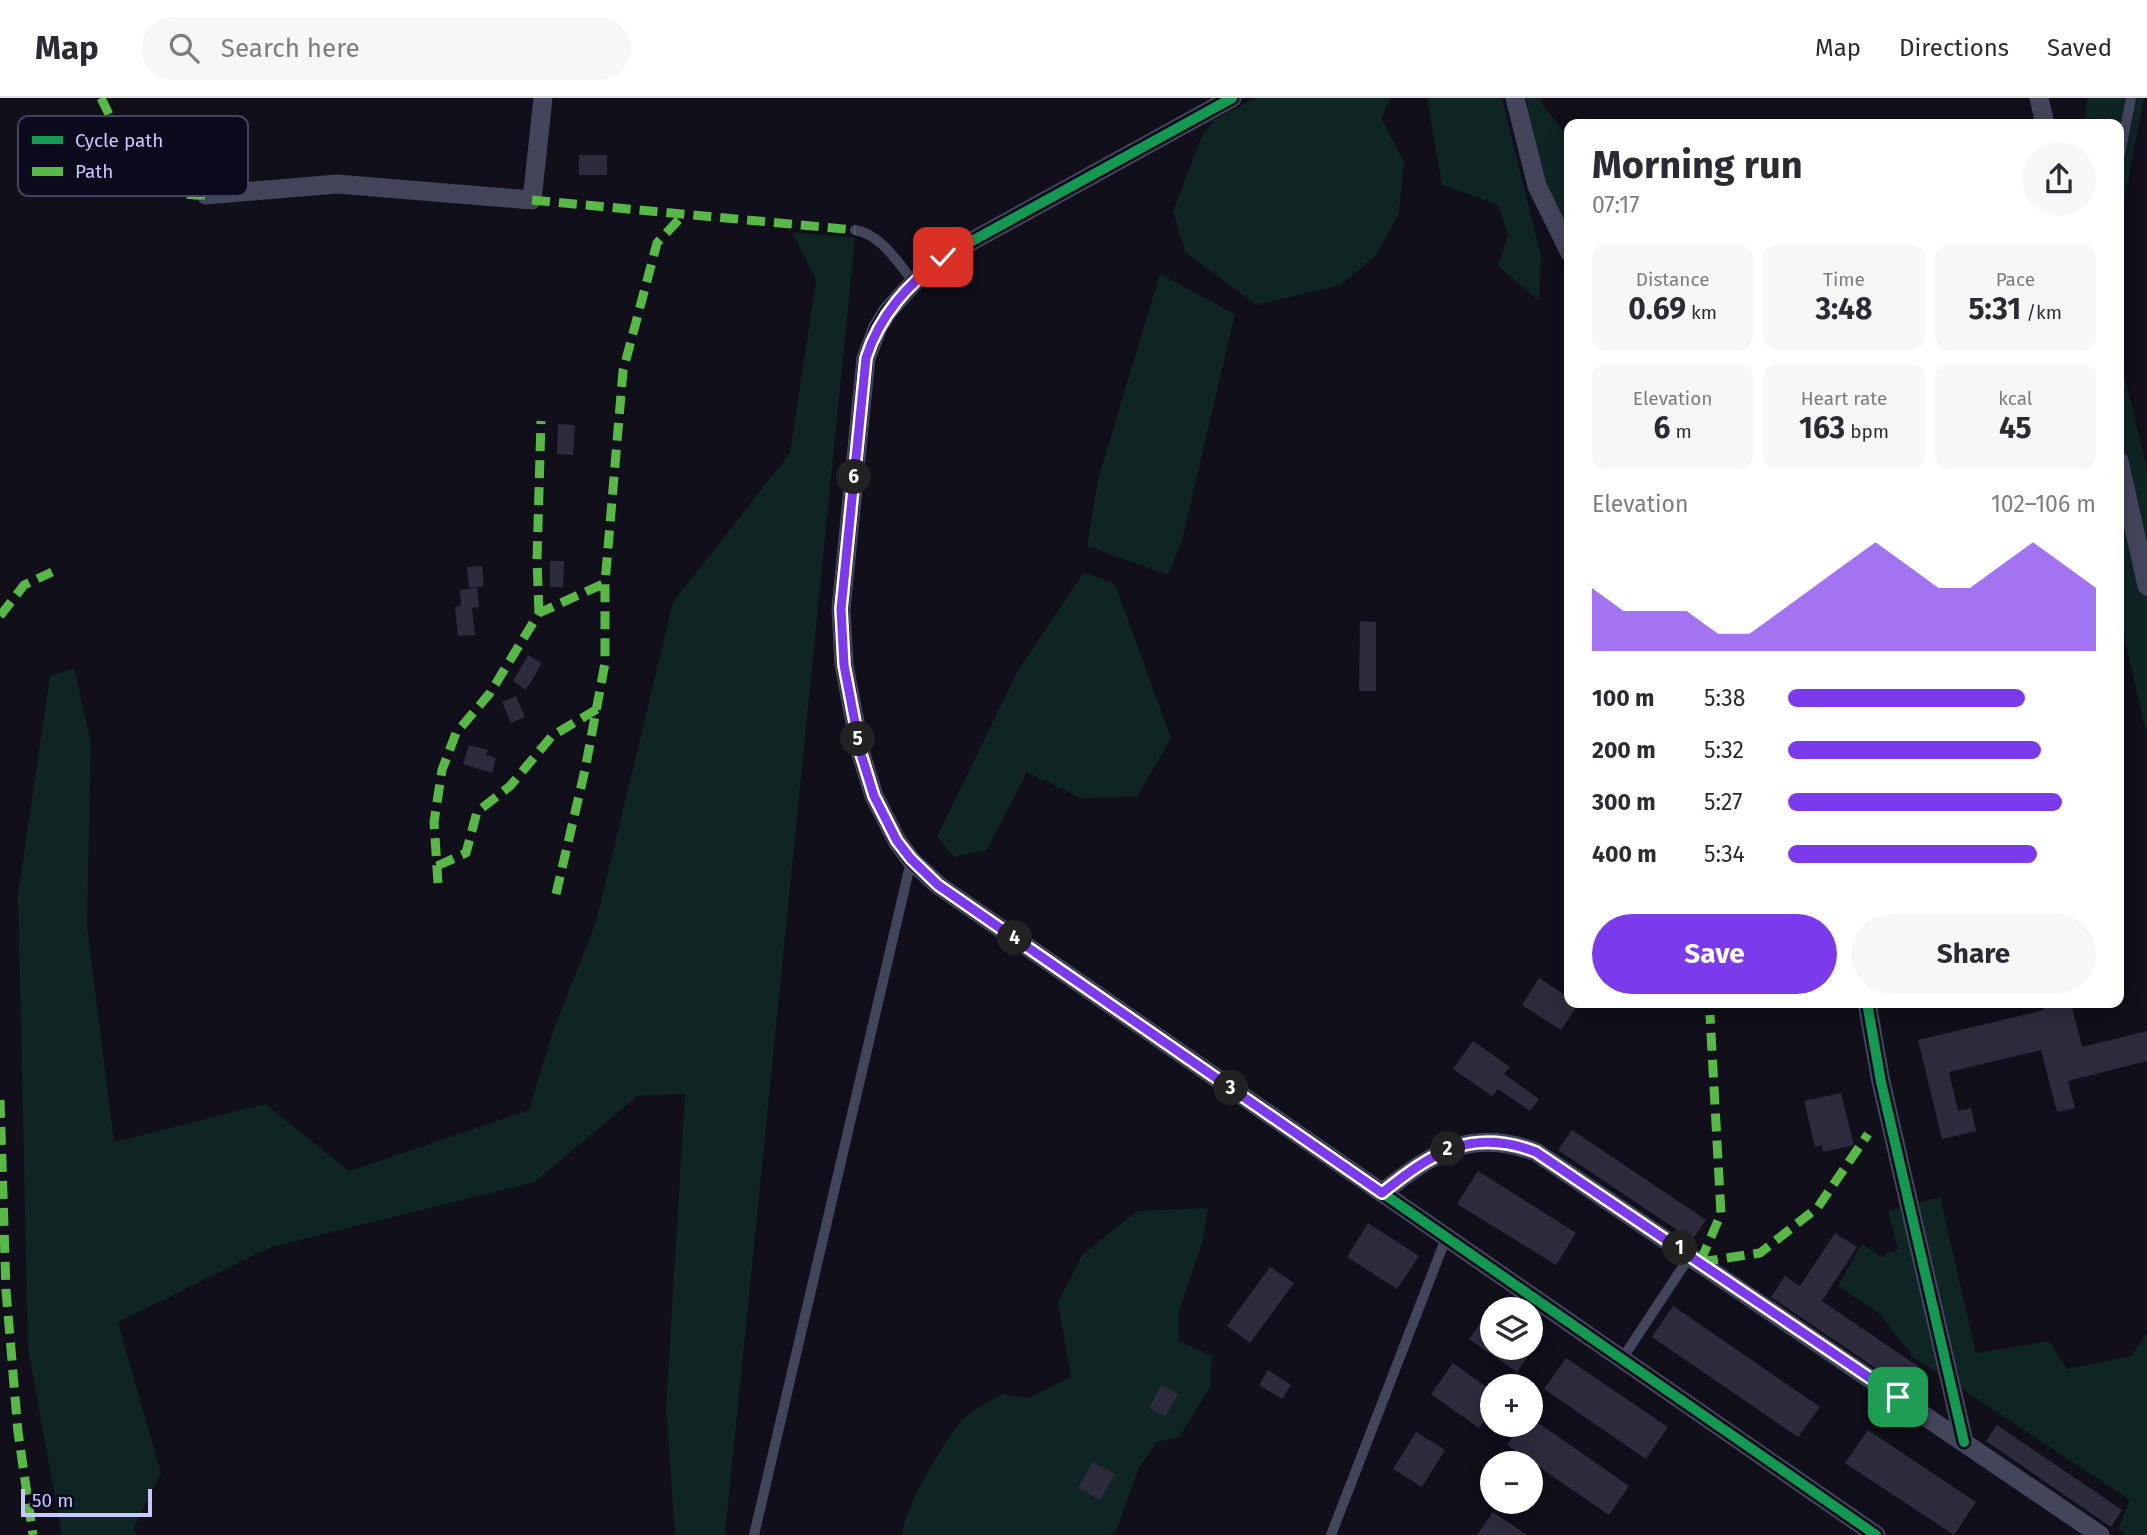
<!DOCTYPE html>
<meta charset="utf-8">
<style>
:root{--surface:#fff;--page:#f7f7f7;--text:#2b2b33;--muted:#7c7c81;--line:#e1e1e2;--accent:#7c3aed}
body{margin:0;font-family:"Fira Sans",sans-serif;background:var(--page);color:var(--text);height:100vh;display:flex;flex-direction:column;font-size:26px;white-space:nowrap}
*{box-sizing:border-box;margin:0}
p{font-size:23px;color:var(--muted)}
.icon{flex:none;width:38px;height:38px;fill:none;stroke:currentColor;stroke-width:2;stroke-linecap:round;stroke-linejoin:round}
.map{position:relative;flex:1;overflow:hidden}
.drawer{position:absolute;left:1564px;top:21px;width:560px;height:889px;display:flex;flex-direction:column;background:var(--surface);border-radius:14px;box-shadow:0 4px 18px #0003}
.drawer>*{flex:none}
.tools{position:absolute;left:1480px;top:1199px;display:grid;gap:14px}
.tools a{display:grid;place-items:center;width:63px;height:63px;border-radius:50%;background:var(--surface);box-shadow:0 4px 18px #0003;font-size:35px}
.scale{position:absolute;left:21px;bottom:18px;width:131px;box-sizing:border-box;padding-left:7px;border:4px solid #c8c8ff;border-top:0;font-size:19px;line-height:24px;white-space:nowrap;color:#c8c8ff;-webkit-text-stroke:5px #0c0b1e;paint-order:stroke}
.pin{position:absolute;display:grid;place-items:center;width:60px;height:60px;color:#fff;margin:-30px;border-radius:14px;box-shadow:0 4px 10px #0006}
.km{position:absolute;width:35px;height:35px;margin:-18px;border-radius:50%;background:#222;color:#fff;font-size:19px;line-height:35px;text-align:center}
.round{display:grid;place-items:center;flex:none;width:74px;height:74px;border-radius:37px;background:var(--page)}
.overview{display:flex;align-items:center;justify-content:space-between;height:119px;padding:0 28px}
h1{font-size:38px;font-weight:700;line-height:52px}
.figures{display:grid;grid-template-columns:repeat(3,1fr);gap:10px;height:119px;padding:7px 28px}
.figures div{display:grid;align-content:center;border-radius:14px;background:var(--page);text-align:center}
.figures b{font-size:30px;font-weight:700}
.figures small{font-size:19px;font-weight:400}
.figures p{font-size:19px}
.chart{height:196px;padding:14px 28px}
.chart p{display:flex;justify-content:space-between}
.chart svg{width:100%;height:126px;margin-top:7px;fill:var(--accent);opacity:.7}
.button{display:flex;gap:14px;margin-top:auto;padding:14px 28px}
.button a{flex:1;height:80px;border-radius:42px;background:var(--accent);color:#fff;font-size:28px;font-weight:700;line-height:80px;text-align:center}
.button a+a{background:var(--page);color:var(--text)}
ul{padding:0 28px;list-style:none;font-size:23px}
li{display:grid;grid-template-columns:112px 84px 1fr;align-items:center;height:52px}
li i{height:18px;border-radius:9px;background:var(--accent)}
header{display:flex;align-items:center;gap:42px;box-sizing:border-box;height:98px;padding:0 35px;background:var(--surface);border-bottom:2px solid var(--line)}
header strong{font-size:33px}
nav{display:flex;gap:38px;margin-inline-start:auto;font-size:24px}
.search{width:490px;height:63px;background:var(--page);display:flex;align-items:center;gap:18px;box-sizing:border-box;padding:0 24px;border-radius:38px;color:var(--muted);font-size:26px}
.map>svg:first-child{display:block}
.green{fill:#0e2523}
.building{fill:#2d2c3d}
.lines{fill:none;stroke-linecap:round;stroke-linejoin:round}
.lane{stroke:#43455b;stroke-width:10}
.street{stroke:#43455b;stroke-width:19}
.quiet{stroke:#58b947;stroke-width:9;stroke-dasharray:18 9;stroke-linecap:butt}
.cycleway-casing{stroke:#0c0b1e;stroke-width:15}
.cycleway{stroke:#139951;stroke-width:10}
.route-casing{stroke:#fff;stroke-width:14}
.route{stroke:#7c3aed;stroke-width:9}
.key{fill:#0c0b1e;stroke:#444462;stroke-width:2}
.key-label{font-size:19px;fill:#c8c8ff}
</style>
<header>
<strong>Map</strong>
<div class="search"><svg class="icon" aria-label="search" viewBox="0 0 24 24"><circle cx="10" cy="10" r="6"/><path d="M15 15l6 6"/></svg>Search here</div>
<nav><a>Map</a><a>Directions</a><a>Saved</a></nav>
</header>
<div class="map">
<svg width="2147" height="1437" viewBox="0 0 2147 1437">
<rect width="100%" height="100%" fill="#100f1a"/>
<path class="green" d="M1255,0H1391L1381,20L1404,63L1399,115L1377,156L1341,187L1256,207L1185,154L1173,113L1201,40L1214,22Z
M1427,0H1502L1541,158L1539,203L1498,168L1508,137L1498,107L1442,87Z
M1526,0H1541L1542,6L1570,42V138L1545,87Z
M2088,0H2144L2119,128V26H2083Z
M792,134L855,140L725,1437H675L666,1309L685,996L637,998L535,1084L271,1149L118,1224L161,1375L134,1430L136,1437H62L28,1251L18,796L50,578L74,570L91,645L87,827L114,1044L265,1006L349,1073L529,1012L554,930L596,824L673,504L790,355L816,182Z
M1160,176L1235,216L1182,442L1168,477L1087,448L1098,381Z
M2119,255L2147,371V639L2119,515Z
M1084,474L1115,486L1171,640L1137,699L1081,700L1027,674L987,752L954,759L937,739L1017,574Z
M1940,1099L1976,1255L2049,1243L2067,1271L2131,1258L2147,1234V1437H2126L2118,1431L2130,1402L1913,1259L1879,1215L1838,1188L1862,1145L1881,1159L1898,1151L1888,1113Z
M1208,1110L1203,1142L1179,1213V1243L1212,1258L1210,1290L1179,1339L1157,1344L1139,1370L1117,1431L1110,1437H902C902,1414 948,1335 965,1319C976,1310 991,1303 1002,1296L1029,1300L1071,1279L1058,1204L1082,1157L1137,1113Z"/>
<path class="building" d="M579,57H607V77H579Z
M558,326L575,327L573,357L557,356Z
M550,463H564L563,489H550Z
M482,468L484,488L469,490L467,469Z
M477,490L479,509L472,510L475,537L458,538L455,509L461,508L460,492Z
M1360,523L1376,524V593H1359Z
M528,557L542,565L526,592L513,583Z
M516,598L525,619L511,625L502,604Z
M469,647L488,652L486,657L496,660L492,675L463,666Z
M1539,880L1570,900V905H1579L1561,932L1522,907Z
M2042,905H2071L2082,949L2147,933V963L2068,983L2075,1010L2057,1014L2041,952L1949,974L1958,1013L1971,1010L1976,1033L1942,1041L1918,942L2044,912Z
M1473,943L1510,969L1504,976L1539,1001L1530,1013L1498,991L1492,998L1453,971Z
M1841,995L1854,1047L1823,1054L1822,1047L1815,1049L1804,1003Z
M1572,1032L1706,1122L1692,1142L1558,1052Z
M1478,1073L1576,1135L1556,1167L1457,1106Z
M1368,1125L1419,1158L1397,1191L1347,1159Z
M1835,1135L1857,1149L1822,1203L1919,1269L1905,1290L1771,1199L1785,1178L1800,1188Z
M1270,1169L1294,1185L1250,1245L1227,1228Z
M1493,1208V1250H1534L1517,1274L1469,1241Z
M1673,1208L1820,1309L1798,1339L1652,1239Z
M1566,1260L1668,1329L1646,1361L1544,1291Z
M1453,1265L1493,1294V1312L1479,1330L1431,1296Z
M1268,1272L1291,1287L1282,1301L1259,1287Z
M1161,1287L1178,1296L1165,1319L1149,1310Z
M1521,1326H1540L1629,1388L1609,1417L1507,1347Z
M1997,1327L2122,1412L2111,1429L1986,1343Z
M1868,1332L1976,1404L1954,1437L1845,1365Z
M1416,1334L1445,1352L1422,1389L1393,1371Z
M1093,1364L1115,1376L1100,1402L1078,1390Z
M1493,1414L1527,1437H1477Z"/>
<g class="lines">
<path class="lane" d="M2119,61L2131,0
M855,132C882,137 897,164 914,184
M1622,1261L1690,1158
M754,1437L911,763
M1331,1437L1446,1140"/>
<path class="street" d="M1232,0L943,159L914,184L888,213L878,229L866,260L841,511L844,567L861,656L874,698L897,743L911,762L938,787L1876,1437
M1515,0L1537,88L1570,155
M2039,0L2045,26
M206,97L337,86L532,102L543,0
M2119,363L2147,488
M1867,905L1881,984L1964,1344
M1382,1095C1432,1055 1471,1029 1536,1054L2100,1437"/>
<path class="quiet" d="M101,0C126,50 142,99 206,97
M532,102L855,132
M539,515L537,462L541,323
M0,518L24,487L52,474
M437,768L466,755L477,714L510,688L552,638L597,611
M438,785L434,724L442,672L456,635L490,595L539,515L605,485
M556,796L585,672L605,565V485L623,273L657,145L684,116
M0,1002L6,1192L18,1334L33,1437
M1700,1164L1721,1116L1710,917
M1700,1164L1760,1155L1818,1109L1868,1036"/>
<defs>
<path id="cycleway" d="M1232,0L943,159L914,184L888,213L878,229L866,260L841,511L844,567L861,656L874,698L897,743L911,762L938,787L1876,1437
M1867,905L1881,984L1964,1344"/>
</defs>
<use href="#cycleway" class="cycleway-casing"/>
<use href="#cycleway" class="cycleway"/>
</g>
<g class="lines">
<defs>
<path id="route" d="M943,159C908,187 880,216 866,260L841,511L844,567L861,656L874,698L897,743L911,761L938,787L1382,1095C1432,1055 1471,1029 1536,1054L1898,1299"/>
</defs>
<use href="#route" class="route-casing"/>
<use href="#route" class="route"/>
</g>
<rect x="18" y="18" width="230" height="80" rx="10" class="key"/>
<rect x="32" y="38" width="31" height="8" fill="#139951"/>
<rect x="32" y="69" width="31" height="9" fill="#58b947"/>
<g class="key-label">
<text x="75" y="49">Cycle path</text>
<text x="75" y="80">Path</text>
</g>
</svg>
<div class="tools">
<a><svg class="icon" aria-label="layers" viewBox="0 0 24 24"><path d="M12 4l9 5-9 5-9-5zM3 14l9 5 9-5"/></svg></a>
<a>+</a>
<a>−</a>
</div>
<div class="scale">50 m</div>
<div class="pin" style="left:1898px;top:1299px;background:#1e9e55"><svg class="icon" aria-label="arrive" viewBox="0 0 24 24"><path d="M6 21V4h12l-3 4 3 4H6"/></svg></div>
<div class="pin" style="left:943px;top:159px;background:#d93025"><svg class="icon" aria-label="check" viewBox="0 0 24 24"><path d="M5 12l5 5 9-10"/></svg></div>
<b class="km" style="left:1680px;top:1150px">1</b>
<b class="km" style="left:1448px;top:1051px">2</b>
<b class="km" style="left:1231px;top:990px">3</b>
<b class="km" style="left:1015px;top:840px">4</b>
<b class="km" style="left:858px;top:641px">5</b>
<b class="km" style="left:854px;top:379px">6</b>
<section class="drawer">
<div class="overview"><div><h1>Morning run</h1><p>07:17</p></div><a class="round"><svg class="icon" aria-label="share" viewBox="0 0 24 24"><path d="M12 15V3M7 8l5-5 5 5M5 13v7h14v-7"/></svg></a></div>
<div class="figures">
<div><p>Distance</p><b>0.69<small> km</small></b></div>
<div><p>Time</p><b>3:48</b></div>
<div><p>Pace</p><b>5:31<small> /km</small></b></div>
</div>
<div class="figures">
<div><p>Elevation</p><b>6<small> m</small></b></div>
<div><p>Heart rate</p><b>163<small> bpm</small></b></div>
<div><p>kcal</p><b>45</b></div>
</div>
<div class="chart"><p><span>Elevation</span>102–106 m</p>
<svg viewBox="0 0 160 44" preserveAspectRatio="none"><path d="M0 44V22L10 30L20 30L30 30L40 38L50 38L60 30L70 22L80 14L90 6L100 14L110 22L120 22L130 14L140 6L150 14L160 22V44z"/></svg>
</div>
<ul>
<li><b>100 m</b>5:38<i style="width:77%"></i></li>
<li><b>200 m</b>5:32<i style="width:82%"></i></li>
<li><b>300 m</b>5:27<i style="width:89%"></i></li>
<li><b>400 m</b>5:34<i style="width:81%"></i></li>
</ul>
<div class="button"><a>Save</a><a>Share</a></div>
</section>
</div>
